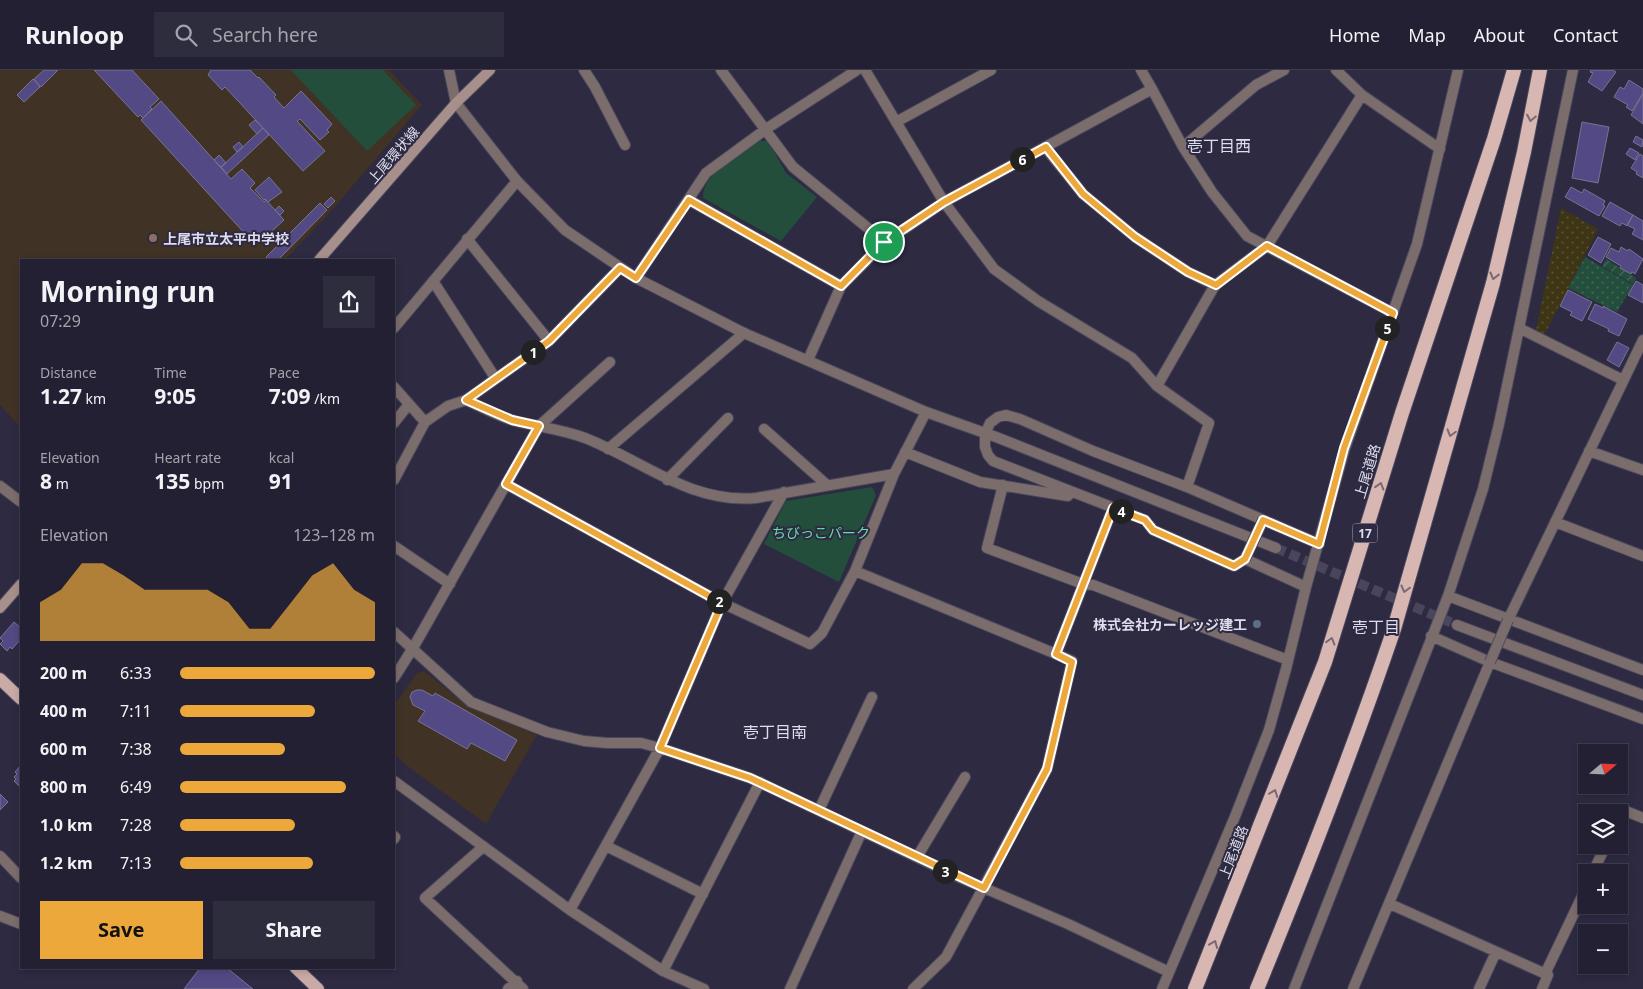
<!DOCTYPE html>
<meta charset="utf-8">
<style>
:root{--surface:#222032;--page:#2e2d3e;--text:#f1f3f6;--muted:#a2a3ac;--line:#3f3e4d;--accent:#eda83b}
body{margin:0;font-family:"Noto Sans","Noto Sans JP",sans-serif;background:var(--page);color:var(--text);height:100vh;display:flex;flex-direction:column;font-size:19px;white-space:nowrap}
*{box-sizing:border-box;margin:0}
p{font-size:16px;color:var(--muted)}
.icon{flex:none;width:28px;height:28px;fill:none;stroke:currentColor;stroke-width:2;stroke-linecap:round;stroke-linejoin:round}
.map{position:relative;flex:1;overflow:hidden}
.drawer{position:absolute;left:20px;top:189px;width:375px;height:710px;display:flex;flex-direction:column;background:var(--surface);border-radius:0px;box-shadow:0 2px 8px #0003,0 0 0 1px var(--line)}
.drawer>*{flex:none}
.needle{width:32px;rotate:71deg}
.tools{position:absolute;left:1578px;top:674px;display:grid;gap:10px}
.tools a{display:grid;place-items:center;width:50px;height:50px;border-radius:0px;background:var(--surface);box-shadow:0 2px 8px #0003,0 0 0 1px var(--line);font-size:25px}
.pin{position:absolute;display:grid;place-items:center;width:42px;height:42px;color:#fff;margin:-21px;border:2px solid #fff;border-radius:50%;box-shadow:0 1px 5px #0007}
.km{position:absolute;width:25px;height:25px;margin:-12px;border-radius:50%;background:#222;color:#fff;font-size:14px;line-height:25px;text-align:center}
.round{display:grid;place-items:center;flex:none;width:52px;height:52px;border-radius:0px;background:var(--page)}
.headline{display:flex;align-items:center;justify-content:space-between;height:85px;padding:0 20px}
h1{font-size:28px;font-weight:700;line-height:38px}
.figures{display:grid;grid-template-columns:repeat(3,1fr);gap:8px;height:85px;padding:5px 20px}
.figures div{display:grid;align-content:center}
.figures b{font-size:21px;font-weight:700}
.figures small{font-size:14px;font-weight:400}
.figures p{font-size:14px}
.chart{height:140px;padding:10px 20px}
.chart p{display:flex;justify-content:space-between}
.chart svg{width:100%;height:90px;margin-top:5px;fill:var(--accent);opacity:.7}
.primary-button{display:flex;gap:10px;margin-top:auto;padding:10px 20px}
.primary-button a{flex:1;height:58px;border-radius:0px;background:var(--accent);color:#111;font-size:20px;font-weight:700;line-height:58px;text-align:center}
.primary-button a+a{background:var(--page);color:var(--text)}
ul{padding:0 20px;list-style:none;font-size:16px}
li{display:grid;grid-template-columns:80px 60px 1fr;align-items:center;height:38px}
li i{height:12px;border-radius:6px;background:var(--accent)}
header{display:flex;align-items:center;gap:30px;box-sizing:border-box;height:70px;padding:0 25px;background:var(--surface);border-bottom:1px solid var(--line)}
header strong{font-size:24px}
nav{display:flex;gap:28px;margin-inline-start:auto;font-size:18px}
.search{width:350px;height:45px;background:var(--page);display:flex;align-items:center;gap:12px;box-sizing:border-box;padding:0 18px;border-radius:0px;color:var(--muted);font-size:19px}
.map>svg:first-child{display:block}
.education{fill:#413226}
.grass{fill:url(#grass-dots)}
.sand{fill:url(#sand-dots)}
.park{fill:#234e3c}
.garden{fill:url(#garden-furrows)}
.building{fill:#534a85;stroke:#767490}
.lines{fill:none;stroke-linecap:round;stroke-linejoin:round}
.tertiary-tunnel{stroke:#48455c;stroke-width:10;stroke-dasharray:10 5;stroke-linecap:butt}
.minor-casing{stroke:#49475d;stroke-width:12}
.tertiary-casing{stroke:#49475d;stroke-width:12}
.secondary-casing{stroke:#49475d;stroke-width:12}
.primary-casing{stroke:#49475d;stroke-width:14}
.trunk-casing{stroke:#49475d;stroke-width:16}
.minor{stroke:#7b6d6b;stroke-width:10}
.tertiary{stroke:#7b6d6b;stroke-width:10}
.secondary{stroke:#a7908c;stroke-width:10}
.primary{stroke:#c9aaa6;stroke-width:12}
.trunk{stroke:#d8b6b2;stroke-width:14}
.minor-bridge-casing{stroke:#49475d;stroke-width:12;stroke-linecap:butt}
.minor-bridge{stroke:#7b6d6b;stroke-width:10}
.oneway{stroke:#7a6974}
.route-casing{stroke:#fff;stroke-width:10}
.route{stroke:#eda83b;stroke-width:6}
.education-dot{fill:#8d6e63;stroke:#2d2a42;stroke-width:2}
.service-dot{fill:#5c6f8a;stroke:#2d2a42;stroke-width:2}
.labels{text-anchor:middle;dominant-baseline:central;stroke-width:4;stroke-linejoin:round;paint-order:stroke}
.shield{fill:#2d2a42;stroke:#a9a7ba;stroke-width:1}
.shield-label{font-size:12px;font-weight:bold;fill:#dedded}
.street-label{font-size:14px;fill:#dedded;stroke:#2d2a42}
.poi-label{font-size:14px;font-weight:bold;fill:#dedded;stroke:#2d2a42;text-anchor:start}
.park-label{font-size:14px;fill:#69dbad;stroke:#2d2a42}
.quarter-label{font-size:16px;fill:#dedded;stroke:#2d2a42}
</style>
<header>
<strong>Runloop</strong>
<div class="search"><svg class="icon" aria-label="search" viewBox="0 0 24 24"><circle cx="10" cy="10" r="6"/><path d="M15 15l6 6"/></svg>Search here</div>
<nav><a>Home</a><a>Map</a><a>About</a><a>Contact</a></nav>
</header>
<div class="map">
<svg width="1643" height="919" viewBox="0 0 1643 919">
<defs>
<pattern id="grass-dots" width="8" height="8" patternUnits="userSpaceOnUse" patternTransform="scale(1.25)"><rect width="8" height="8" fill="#234e3c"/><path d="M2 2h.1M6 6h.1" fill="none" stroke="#426758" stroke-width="1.8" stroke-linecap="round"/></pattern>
<pattern id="sand-dots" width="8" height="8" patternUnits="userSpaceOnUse" patternTransform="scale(1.25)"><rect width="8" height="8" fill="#3e3515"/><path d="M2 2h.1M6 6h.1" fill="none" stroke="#595237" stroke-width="1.8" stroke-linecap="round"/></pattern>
<pattern id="garden-furrows" width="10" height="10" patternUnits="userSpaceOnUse" patternTransform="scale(1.25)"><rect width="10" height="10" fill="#234e3c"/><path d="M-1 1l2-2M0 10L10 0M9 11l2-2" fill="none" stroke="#426758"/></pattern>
</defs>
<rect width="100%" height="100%" fill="#2d2a42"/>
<path class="education" d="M0,0H389L422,35L326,147L285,190H21V358L0,335Z
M424,601L465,634L537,665L486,754L402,692L394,683V635L417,603Z"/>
<path class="grass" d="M1585,187L1633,215L1617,242L1568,218Z"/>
<path class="sand" d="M1561,138L1598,159L1545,264L1536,260Z"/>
<path class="park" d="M291,0H383L416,35L367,81Z
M760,71H768L786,103L817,127L781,171L703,128C702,103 742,83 760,71Z
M872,417L876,425L839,512L764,474L786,431Z"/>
<path class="garden" d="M1606,189L1636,208L1633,214L1602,196Z"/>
<path class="building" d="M44,0H58L41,17L34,9Z
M94,0H132L159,29L150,37L152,39L143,48L140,45L138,47Z
M211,0H250L258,8L259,7L276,25L274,27L284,38L301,21L332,54L327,60L329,62L320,70L300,49L297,51L325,81L303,101L225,17L222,20L208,5Z
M1591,0H1613L1616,2L1602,21L1588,12L1593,3L1590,2Z
M33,9L40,17L24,32L17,25Z
M1629,10L1643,19V23L1632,41L1626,37L1628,35L1614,27L1620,17L1624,19Z
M1643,24V54L1631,45Z
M161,31L231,109L242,99L255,113L250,118L264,132L266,130L284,150L262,170L253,160L247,166L141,50Z
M255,50L263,58L257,64L249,55Z
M1582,52L1609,57L1598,113L1572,108Z
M263,58L269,65L227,104L221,97Z
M1636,66L1643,70L1642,77L1633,72Z
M239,72L243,77L237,82L233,77Z
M1630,78L1639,83L1635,90L1626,84Z
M1640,84L1643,86V108L1636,104L1637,102L1631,98Z
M219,85L226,93L221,97L214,90Z
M269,107L282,122L268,132L265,129L264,130L255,120Z
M1571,117L1582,123L1584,119L1605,131L1603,135L1605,136L1599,146L1565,127Z
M331,127L335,131L328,138L324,134Z
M1610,132L1633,145L1627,156L1622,153L1620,156L1602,146Z
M320,133L327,140L278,190H270L266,187Z
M279,136L284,141L280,145L275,140Z
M1633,145L1643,151V170L1632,164L1635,159L1627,155Z
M1598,167L1611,174L1601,193L1588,185Z
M1621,177L1628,181L1629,179L1643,189L1635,204L1632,202L1631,204L1620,198L1621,196L1606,187L1611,178L1619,182Z
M1636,211L1643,215V233L1628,225Z
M1568,220L1592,232L1582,251L1570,245L1572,242L1560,236Z
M1595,234L1603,238V236L1627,249L1619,266L1608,261L1609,259L1588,249Z
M1617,272L1629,278L1619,297L1607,290Z
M14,552L21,558V569L12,579L10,577L7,581L0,574L3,571L0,568Z
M417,620H422L433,626L435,623L517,670L505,691L471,673L467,679L418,651L425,641L413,635L410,627L412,622Z
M21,695V718L14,711L16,709L14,707L17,704L15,702Z
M0,724L8,732L0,740Z
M200,898H227L253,919H184Z"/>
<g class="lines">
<path class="tertiary-tunnel" d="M1276,478L1457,555"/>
<defs>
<path id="minor" d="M584,0L595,17L625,75
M721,0L793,97L885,172
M865,0L944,132L994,199L1038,231L1132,288L1157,316L1209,353L1187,417
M1141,0L1152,19
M1336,0L1362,25L1440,79
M896,52L991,0
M1045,77L1083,124L1135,167L1188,202L1215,215L1267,176L1362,25
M1183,77L1256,15L1284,0
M689,130L841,216
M467,169L549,271
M636,208L706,103L766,59L857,0
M433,211L496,309
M394,258L517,111
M1519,258L1623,310
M808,290L841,216L885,172L944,132L1152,19L1183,77L1212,122L1247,166L1393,243
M1157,316L1215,215
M394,317L425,352
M466,330L549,271L620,198
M394,353L409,334
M764,359L827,415
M608,379L744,263
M1589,381L1643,400
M905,382L980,412L1068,426
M394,410L425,352L448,336L466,330C482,337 497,346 515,351C538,357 562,359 585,368C642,390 690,434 756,428L894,404
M667,410L728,348
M506,414L722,533L810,574L822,563L855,501L894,404L926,342
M1003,415L987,478L1083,514L1093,515L1288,590
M0,416L21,432
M1555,452L1643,486
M394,476L450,514
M855,501L1056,584L1113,438
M1306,517L1245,489L1234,496L1153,460L1145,450L993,391L988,385L985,377V364L990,353L998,347L1006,345L1020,349L1093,381L1187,417L1319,474
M1448,526L1643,600
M1508,550L1643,270
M394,562L471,632L547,662L584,671L607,673H641L660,678L750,708L961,808L1068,854L1169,902
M1431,566L1490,592L1643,649
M394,608L413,578L539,356L610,292
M394,711L570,840
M819,740L872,627
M1619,749L1623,740L1643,748
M394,766L395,767L394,769
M606,776L703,824
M483,777L425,828L523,919
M0,786L21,808
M917,787L965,707
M1593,802L1606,775
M1390,834L1548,905L1542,919
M0,846L21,854V853
M663,901L570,840L660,678L722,533L784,422
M1545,904L1586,818
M508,919L517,911
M704,919L663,901L760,712
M790,919L862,761
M913,919L946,887L1047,699L1072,591L1056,584
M1162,919L1234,749L1269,660L1286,599L1306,517L1345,378L1417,174L1458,0
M1294,919L1448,526L1483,419L1499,354L1573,0
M1353,919L1490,592
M1479,919L1496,882"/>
<path id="tertiary" d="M449,0L456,33L517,111L565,160L636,208L744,263L926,342L996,367L1276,478
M1457,555L1643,625"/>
<path id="secondary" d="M319,190L456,33L490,0
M0,538L21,514"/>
<path id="primary" d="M0,609L21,629
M296,898L318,919"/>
<path id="trunk" d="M1195,919L1325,592L1402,343L1494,69L1514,0
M1257,919C1306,800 1353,680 1394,559L1493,213L1524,82L1540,0"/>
</defs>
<use href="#minor" class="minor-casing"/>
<use href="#tertiary" class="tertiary-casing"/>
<use href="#secondary" class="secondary-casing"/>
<use href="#primary" class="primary-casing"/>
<use href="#trunk" class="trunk-casing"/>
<use href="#minor" class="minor"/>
<use href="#tertiary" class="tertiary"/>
<use href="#secondary" class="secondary"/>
<use href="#primary" class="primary"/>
<use href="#trunk" class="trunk"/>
<defs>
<path id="minor-bridge" d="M1245,489L1263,450
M1490,592L1508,550"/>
</defs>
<use href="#minor-bridge" class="minor-bridge-casing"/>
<use href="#minor-bridge" class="minor-bridge"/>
</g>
<defs><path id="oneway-chevron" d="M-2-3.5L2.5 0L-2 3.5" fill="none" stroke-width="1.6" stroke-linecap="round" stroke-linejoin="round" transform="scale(1.25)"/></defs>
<g class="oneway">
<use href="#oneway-chevron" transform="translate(1531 48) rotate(101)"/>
<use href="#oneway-chevron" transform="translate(1494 206) rotate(104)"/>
<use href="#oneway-chevron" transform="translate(1451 363) rotate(106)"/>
<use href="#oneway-chevron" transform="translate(1380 416) rotate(-73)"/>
<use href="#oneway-chevron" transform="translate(1405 519) rotate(105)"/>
<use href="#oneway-chevron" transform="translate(1331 571) rotate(-73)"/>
<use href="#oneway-chevron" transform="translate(1274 723) rotate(-69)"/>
<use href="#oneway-chevron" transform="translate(1214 874) rotate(-68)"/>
</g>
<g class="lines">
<defs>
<path id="route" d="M1046,77L1083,124L1135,167L1188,202L1216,215L1267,176L1393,243L1344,378L1319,474L1263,450L1245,489L1234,496L1153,460L1145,450L1113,438L1056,584L1072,592L1047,699L984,818L750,708L660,678L722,533L506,414L539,356L512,350L466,330L549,271L620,198L636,208L689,130L841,216L884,172L944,132Z"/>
</defs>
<use href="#route" class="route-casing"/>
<use href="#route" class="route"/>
</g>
<circle class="education-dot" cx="153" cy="168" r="5"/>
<circle class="service-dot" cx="1257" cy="554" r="5"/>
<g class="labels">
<rect class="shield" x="1352.5" y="453.5" width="25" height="19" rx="4"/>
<g class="shield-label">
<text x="1365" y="463">17</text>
</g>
<g class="street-label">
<text transform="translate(393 85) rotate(-49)">上尾環状線</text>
<text transform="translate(1367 401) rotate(-73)">上尾道路</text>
<text transform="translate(1233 782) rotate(-69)">上尾道路</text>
</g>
<g class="poi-label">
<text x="163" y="168">上尾市立太平中学校</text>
<text x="1247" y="554" text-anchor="end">株式会社カーレッジ建工</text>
</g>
<g class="park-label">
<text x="821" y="462">ちびっこパーク</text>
</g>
<g class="quarter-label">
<text x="1219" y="76">壱丁目西</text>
<text x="1376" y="557">壱丁目</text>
<text x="775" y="662">壱丁目南</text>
</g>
</g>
</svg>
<div class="tools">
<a><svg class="needle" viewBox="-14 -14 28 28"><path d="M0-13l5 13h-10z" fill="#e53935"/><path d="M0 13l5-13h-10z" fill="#a2a3ac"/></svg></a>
<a><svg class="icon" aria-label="layers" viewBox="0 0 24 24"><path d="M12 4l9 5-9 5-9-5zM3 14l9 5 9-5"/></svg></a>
<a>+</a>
<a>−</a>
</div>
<div class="pin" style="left:884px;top:172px;background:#1e9e55"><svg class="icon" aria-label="arrive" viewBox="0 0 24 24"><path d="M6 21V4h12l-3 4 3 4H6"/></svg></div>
<b class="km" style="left:533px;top:282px">1</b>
<b class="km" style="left:719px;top:531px">2</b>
<b class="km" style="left:945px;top:801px">3</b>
<b class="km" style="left:1121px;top:441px">4</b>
<b class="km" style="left:1387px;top:258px">5</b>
<b class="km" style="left:1022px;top:89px">6</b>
<section class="drawer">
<div class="headline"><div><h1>Morning run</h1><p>07:29</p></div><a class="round"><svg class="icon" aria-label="share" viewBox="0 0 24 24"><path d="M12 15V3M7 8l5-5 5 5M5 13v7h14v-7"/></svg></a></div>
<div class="figures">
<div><p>Distance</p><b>1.27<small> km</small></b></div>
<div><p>Time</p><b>9:05</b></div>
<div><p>Pace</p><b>7:09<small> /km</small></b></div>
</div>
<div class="figures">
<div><p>Elevation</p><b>8<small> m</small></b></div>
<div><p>Heart rate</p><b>135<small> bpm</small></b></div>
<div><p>kcal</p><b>91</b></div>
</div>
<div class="chart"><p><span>Elevation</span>123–128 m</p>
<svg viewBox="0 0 160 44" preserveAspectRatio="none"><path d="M0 44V25L10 19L20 6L30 6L40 12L50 19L60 19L70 19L80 19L90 25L100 38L110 38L120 25L130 12L140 6L150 19L160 25V44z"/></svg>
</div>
<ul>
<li><b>200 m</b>6:33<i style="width:100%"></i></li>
<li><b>400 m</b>7:11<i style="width:69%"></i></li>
<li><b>600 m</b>7:38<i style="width:54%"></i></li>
<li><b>800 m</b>6:49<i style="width:85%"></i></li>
<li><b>1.0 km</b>7:28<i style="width:59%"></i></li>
<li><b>1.2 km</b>7:13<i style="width:68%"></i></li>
</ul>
<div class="primary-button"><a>Save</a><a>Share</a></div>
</section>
</div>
